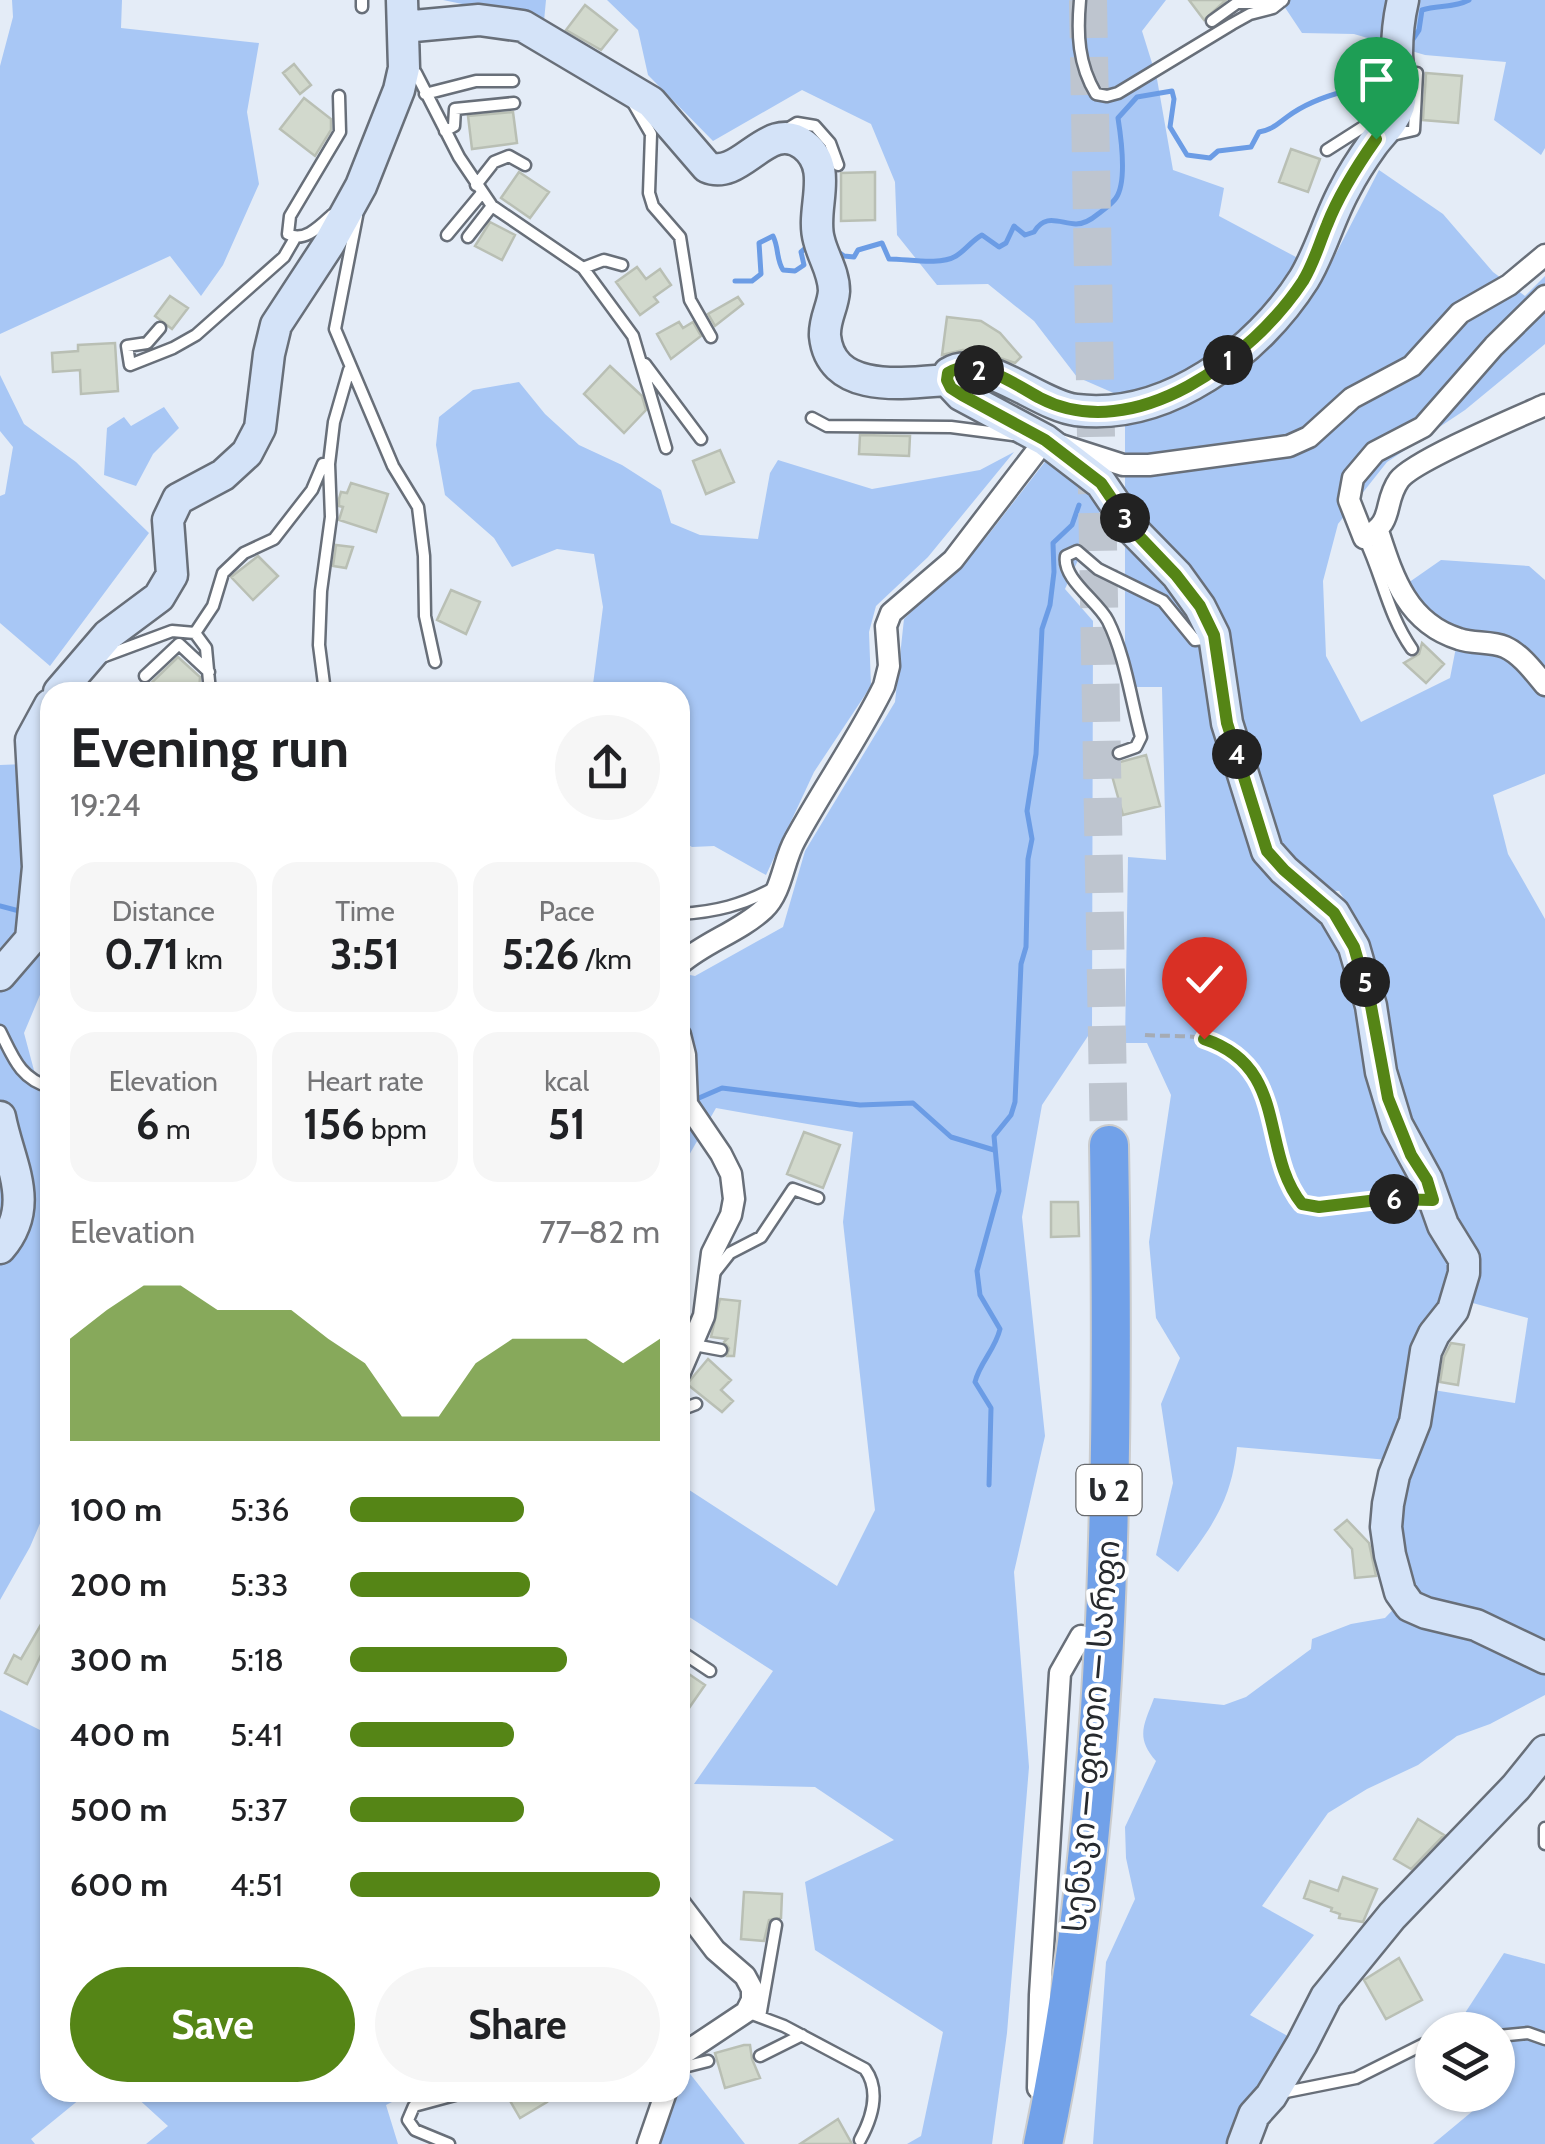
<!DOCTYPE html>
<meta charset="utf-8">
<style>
:root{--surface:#fff;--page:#f6f6f6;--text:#202124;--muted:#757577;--accent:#558516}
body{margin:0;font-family:Cabin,"Noto Sans Georgian",sans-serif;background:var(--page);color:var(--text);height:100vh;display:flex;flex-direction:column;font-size:38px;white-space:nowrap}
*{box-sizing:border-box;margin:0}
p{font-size:32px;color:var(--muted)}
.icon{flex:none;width:55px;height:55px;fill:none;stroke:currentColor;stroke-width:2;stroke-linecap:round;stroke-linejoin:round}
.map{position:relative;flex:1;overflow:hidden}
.drawer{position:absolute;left:40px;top:682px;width:650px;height:1420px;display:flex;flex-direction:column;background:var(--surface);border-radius:30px;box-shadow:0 2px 8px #0004}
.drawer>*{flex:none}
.fabs{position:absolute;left:1415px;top:2012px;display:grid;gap:20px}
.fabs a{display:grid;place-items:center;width:100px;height:100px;border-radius:50%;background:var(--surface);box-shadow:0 2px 8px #0004;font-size:50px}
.pin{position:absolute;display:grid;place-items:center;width:85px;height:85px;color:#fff;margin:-102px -42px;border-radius:50% 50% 50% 0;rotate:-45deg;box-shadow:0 0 10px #0007}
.pin .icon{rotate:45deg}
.km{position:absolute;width:50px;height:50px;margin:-25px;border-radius:50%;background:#222;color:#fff;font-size:28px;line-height:50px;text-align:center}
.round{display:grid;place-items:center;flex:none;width:105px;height:105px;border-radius:52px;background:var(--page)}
.headline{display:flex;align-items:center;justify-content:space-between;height:170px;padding:0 30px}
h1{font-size:55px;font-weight:700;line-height:75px}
.metrics{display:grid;grid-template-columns:repeat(3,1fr);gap:15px;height:170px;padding:10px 30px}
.metrics div{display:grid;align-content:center;border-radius:25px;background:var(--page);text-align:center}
.metrics b{font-size:42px;font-weight:700}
.metrics small{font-size:28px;font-weight:400}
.metrics p{font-size:28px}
.chart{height:280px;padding:20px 30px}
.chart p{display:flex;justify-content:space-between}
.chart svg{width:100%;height:180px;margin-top:10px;fill:var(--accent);opacity:.7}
.primary-button{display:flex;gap:20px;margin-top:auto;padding:20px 30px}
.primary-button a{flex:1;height:115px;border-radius:60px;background:var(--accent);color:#fff;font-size:40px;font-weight:700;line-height:115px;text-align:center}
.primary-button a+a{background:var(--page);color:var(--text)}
ul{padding:0 30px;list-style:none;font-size:32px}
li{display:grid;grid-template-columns:160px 120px 1fr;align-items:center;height:75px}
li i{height:25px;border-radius:12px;background:var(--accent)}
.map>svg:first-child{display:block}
.green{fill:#a8c7f5;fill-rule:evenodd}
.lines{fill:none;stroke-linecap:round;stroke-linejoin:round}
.stream{stroke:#6b9ce5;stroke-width:5}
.building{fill:#d2d9cd;stroke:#b9bfb4;stroke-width:2.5}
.highway-tunnel{stroke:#bec5cf;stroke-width:38;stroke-dasharray:38 19;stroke-linecap:butt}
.lane-casing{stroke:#686f79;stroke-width:15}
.street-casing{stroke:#686f79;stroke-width:25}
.secondary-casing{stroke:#686f79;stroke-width:35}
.highway-casing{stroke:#cbcccd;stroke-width:42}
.path{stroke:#a5abb4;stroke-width:4;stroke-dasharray:10 5;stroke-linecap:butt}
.lane{stroke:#fff;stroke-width:10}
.street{stroke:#fff;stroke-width:20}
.secondary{stroke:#d4e3f8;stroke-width:30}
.highway{stroke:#71a1e9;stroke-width:38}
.route-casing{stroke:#fff;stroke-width:20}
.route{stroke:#558516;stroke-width:12}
.labels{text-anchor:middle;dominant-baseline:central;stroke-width:8;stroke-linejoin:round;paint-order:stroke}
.shield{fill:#fff;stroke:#686a6d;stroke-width:2.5}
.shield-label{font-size:30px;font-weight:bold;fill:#272a2e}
.street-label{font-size:32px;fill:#272a2e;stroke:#fff}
</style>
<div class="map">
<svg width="1545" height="2144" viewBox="0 0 1545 2144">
<rect width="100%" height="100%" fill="#e4ecf7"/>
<path class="green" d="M12,0H122L121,28L259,43L247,112L259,184L223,265L201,296L170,256L0,334V66L13,17Z
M443,0H546L544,21Z
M607,0H1166L1142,31L1157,79L1173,170L1224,188L1219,216L1326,273L1379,170L1443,214L1493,272L1525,296L1545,276V344L1465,410L1387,462L1338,524L1323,581L1326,656L1361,722L1450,678L1460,627L1426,612L1408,583L1441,560L1529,566L1545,580V774L1493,795L1508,854L1545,919V1695L1490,1724L1457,1736L1418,1765L1367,1789L1328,1813L1262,1906L1314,1935L1250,2015L1302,2044L1243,2144H1093L1106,1962L1135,1899L1126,1858L1125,1827L1156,1761C1135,1737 1144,1725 1154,1698L1224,1705L1246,1697L1311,1649L1312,1639L1351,1624L1385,1618L1408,1594L1394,1574L1400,1461L1237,1447C1231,1503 1211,1528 1178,1572L1156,1555L1173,1483L1161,1404L1180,1358L1156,1318L1149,1242L1171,1095L1147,1043H1125L1128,857L1166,860L1162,687H1125V398L1077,377L1034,321L988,284L937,285L897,235L895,182L871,124L802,90L713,141L648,75L638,30ZM1317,890L1339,891L1365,932L1379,982L1395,1078L1431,1172L1379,1076L1340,919ZM1447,1296L1528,1318L1515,1403L1408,1386Z
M1280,0H1545V148L1541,155L1494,120L1506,62L1425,55L1354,34L1302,33Z
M0,375L24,424L76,462L149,533L50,666L0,623V496L5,494L13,447L0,431Z
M519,382L545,414L579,445L622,465L661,490L671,523L700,535L758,539L770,473L778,460L872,489L980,470L1014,452L928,557L876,606L869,632L871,686L814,772L766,875L714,846L692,847L680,840V692H592L603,607L594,554L557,549L512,567L494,538L445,495L436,445L439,417L473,390Z
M164,407L179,428L153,454L136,486L104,475L107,428L124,417L131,426Z
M1051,454L1102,507L1065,589L1093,621L1092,1030L1042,1105L1022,1217L1045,1436L1014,1572L1029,1767L1007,2033L992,2144H907L921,2136L943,2032L815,1950L805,1882L894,1840L815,1787L694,1784L773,1671L680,1611V1484L837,1586L875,1510L843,1222L853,1132L716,1108L684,1164L690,1224L680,1253V973L695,976L783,927L805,851L895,702L904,619L985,539Z
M50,763V971L24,1033L50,1130V1500L30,1547L0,1600V765Z
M0,1710L50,1735V2092L410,2093L386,2105L398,2144H146L168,2126L134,2095L80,2099L31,2139L35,2144H0Z
M1504,1953L1545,1964V2144H1433L1492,2095H1498V2030H1454Z
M680,2061L745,2144H651L658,2093L680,2092Z"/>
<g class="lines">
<path class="stream" d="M1411,42L1419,30L1422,10C1438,5 1454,8 1469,0
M837,251L844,256L854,257L858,250L882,243L889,259C909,259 939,266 956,256C966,250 971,241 982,235L999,247L1006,243L1014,226L1025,235L1034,232C1045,213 1059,223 1076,224C1084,224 1092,219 1098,214C1103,210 1112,204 1116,198C1127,182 1121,137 1118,118L1137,97L1172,91L1174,99L1170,127L1187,155L1210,158L1218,151L1251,147L1259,132C1273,129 1276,125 1287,117C1303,105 1326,96 1346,91L1358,99L1368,98L1371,86L1383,67
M735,281H752L761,274L759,243L773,236C779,248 776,259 783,270L795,271L804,265L801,252L808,246
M0,906L23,912
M692,1101L722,1088L860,1105L913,1103L951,1137L994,1150
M989,1485L991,1408L975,1382C980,1362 995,1350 1000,1329L980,1295L977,1271L999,1191L994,1136L1011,1115L1015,1102L1021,964L1026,947L1028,859L1032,839L1027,811L1036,754L1042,629L1050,605L1054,572L1053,543L1072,525L1079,505"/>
</g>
<path class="building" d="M1189,0H1226L1204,20Z
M585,5L617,30L601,50L566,30Z
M294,64L311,85L300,94L283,73Z
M1426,73L1462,76L1458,123L1423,120Z
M304,98L331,119V130L315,156L280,129Z
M513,112L517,143L472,149L468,116Z
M1291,149L1320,159L1308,192L1279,182Z
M519,172L549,192L530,218L501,198Z
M875,172V220L841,221V173Z
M490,222L515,235L502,260L475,246Z
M637,267L646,279L660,269L671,285L654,297L658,302L640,315L616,282Z
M170,296L188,308L172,329L155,316Z
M738,297L743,304L715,326L708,314Z
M947,317L981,321L1000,333L1021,357L1015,363L979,351L963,350L942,355Z
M679,322L683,328L693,322L701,336L671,359L657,334Z
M115,343L118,391L81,394L80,370L53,372L52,353L78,351V345Z
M610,366L642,396L646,410L624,433L584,394Z
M860,435L910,436L909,456L859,454Z
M720,450L734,482L706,494L693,461Z
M351,483L388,494L376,532L339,520L343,507L339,506V499L341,492L347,493Z
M336,545L353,547L346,568L333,566Z
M258,556L278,576L253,600L231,577Z
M451,590L480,602L466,634L437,620Z
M1422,643L1444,664L1426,683L1404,663L1419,654Z
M178,657L200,677L199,692H142Z
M1146,755L1160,806L1123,815L1109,765Z
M804,1132L840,1145L823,1188L787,1174Z
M1051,1202H1078L1079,1236L1051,1237Z
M720,1299L740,1301L734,1356H727L729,1348L724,1342L727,1339L711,1337Z
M1451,1343L1464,1345L1458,1385L1440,1382L1444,1357Z
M708,1359L731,1380L721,1390L733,1401L722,1412L687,1384Z
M1347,1520L1369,1543L1376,1576L1355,1578L1352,1549L1335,1530Z
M50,1609V1655L43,1651L27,1684L5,1673L14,1655L21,1659Z
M680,1668L705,1685L680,1721Z
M1418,1819L1444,1835L1411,1869L1394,1859Z
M1343,1877L1377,1889L1363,1922L1339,1918L1340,1914L1331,1911L1332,1908L1304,1898L1310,1881L1338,1891Z
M744,1892L782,1894L781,1918L769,1920L764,1941L741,1939Z
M1399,1958L1422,2000L1386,2019L1364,1980Z
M744,2045H750L752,2059L760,2078L725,2088L715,2053Z
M505,2092H542L547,2102L520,2118Z
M838,2119L852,2144H800Z"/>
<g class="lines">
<path class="highway-tunnel" d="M1088,0L1109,1145"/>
<defs>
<path id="lane" d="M1080,0C1077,34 1078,64 1096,94L1107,96L1118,93L1232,24L1250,14L1273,8L1283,0
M362,7V0
M1212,21L1237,3L1282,1
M410,68L416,73L459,157L492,206L583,268L633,336L666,448
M425,94L476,81H513
M632,101L651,134L649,193L653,206L680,237L690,300L711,337
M445,131L454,126L455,109L514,103
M784,131L797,123L815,126L830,143L838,165
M1388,136L1414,130L1417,73
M1327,150L1385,113
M476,185L494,162L509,156L525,165
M332,215C320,226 304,243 288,234L290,216L340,132L339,96
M357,216L335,329L393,466L418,507L424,556L425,616L435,662
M447,235L482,193
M468,237L492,206
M583,268L604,260L622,265
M160,328L147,343L127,346L130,365L173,348L196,335L284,257L295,238
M645,364L701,439
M812,418L827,426L951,427L1013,435
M329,464L334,422L349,370
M1364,538C1383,577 1387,613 1412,649
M195,633L213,606L223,573L244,553L274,539L312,490L323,464H329L331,517L321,591L319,645L325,692
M102,657L172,631L195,633L206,648L210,692
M145,676L179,644L209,672
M1119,753L1136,747L1141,737C1131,700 1125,655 1108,621C1098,601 1062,579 1066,556L1077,551L1098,569L1163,601L1195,640L1210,638
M680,914C715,912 743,905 774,888
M0,1031C13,1057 20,1079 50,1087
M715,1272L730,1253L761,1237L793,1189L818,1198
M694,1345L721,1350
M680,1410L696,1404
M680,1657L683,1653L710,1671
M1545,1828V1844
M747,2012L784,2026L865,2069C881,2091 872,2118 860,2140
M760,2017L776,1925
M1498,2036L1528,2033L1545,2039
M760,2056L802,2035
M680,2068L708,2061
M1281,2093L1356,2078L1424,2044L1432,2043
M449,2144L415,2130L408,2120L414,2106L466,2092"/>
<path id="street" d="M1545,296L1494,346L1423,427L1375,452L1353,478L1349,500L1364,538C1396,522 1382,504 1399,480C1413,461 1518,417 1545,405
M1378,531C1393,577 1407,623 1459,639C1473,644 1491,641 1505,647C1521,654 1534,672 1545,685
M680,964C705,942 739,932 764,909C782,892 783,861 795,840C823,788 858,739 884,686L889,666L886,626L891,613L953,560L1045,440L1123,465H1149L1289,446L1309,437L1352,398L1412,366L1460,313L1509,285L1545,255
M680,1035L685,1055L687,1104L721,1154L731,1174L734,1199L731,1215L712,1253L704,1316L680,1372
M680,1904L715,1950L745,1976L752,1989V2000L746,2012L680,2056
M1038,2088L1040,1995L1060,1673L1081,1636
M648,2144L666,2092"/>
<path id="secondary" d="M403,27L479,20L523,26L651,102L707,167C741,182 768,117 804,145C835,169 810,209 819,240C823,257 834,272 834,291C833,307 824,319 825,336C831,395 906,383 947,380
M947,380L961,395L1045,440L1101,483L1133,530L1177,575L1200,607L1214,635L1227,723L1267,851L1284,870L1334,913L1354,947L1371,1006L1381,1072L1397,1125L1427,1180L1443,1225L1464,1259V1273L1453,1310L1434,1334L1426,1351L1415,1422L1394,1475L1388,1504L1386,1527L1390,1555L1400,1592L1410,1606L1426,1613L1476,1625L1545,1658
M947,380L949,373C981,352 1040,406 1076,410C1167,421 1258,352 1304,279C1321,251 1329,218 1345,189C1353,173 1363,158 1373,144C1383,131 1394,122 1399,106C1404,90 1397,70 1397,53C1397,36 1399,17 1403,0
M59,692L108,635L159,597L172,575L168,520L178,499L223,475L247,453L260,428L269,354L276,325L329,244L361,186L399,90L404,68L402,0
M0,975L31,939L38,867L31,740L50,705
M0,1117C9,1164 37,1205 0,1248
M1243,2144L1254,2115L1271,2096L1302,2044L1326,1997L1392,1916L1516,1787L1545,1751"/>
<path id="highway" d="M1043,2144C1111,1817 1115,1478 1109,1145"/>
</defs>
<use href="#lane" class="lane-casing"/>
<use href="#street" class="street-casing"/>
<use href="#secondary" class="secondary-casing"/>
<use href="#highway" class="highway-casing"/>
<path class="path" d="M1145,1035C1168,1037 1202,1033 1223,1045C1257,1065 1269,1104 1277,1139C1282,1163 1287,1185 1302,1204L1319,1207L1409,1200"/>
<use href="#lane" class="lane"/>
<use href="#street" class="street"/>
<use href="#secondary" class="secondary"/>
<use href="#highway" class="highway"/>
</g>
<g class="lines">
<defs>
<path id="route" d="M1204,1039C1290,1067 1259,1151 1302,1204L1319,1207L1386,1199L1433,1200L1427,1180L1411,1155L1388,1098L1371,1006L1354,947L1334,913L1284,870L1267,851L1227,723L1214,635L1200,606L1176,575L1133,530L1101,483L1045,440L962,395L951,388L947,380L948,373C975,355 1016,385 1040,398C1134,447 1253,357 1303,281C1314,263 1319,244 1327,225C1339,194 1357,166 1376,139"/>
</defs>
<use href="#route" class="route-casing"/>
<use href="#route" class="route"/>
</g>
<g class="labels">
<rect class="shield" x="1076.5" y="1465" width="65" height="50" rx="8"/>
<g class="shield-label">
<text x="1109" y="1490">ს 2</text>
</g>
<g class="street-label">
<text transform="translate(1091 1736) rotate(-85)">სენაკი — ფოთი — სარფი</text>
</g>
</g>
</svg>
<div class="fabs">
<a><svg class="icon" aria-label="layers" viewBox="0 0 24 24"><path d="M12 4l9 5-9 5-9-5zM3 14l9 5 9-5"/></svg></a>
</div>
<div class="pin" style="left:1376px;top:139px;background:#1e9e55"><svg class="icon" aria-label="arrive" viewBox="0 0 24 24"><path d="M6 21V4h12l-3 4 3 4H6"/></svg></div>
<div class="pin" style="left:1204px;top:1039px;background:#d93025"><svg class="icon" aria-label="check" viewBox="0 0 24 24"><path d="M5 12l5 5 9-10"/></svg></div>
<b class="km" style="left:1228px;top:360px">1</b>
<b class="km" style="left:979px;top:370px">2</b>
<b class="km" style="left:1125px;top:518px">3</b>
<b class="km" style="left:1237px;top:754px">4</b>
<b class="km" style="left:1365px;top:982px">5</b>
<b class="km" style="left:1394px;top:1199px">6</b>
<section class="drawer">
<div class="headline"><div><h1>Evening run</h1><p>19:24</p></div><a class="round"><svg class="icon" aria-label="share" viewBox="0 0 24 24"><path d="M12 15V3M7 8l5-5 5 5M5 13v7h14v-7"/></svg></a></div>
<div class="metrics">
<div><p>Distance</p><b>0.71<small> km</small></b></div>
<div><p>Time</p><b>3:51</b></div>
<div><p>Pace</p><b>5:26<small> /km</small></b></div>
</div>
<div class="metrics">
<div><p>Elevation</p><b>6<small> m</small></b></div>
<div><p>Heart rate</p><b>156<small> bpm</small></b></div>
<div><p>kcal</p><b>51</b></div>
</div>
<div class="chart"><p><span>Elevation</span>77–82 m</p>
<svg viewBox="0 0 160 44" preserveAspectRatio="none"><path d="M0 44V19L10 12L20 6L30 6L40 12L50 12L60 12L70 19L80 25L90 38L100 38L110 25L120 19L130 19L140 19L150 25L160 19V44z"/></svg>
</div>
<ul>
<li><b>100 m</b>5:36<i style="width:56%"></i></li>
<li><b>200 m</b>5:33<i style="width:58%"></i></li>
<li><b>300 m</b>5:18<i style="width:70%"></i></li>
<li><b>400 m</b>5:41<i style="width:53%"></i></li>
<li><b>500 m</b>5:37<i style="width:56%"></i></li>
<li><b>600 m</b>4:51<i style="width:100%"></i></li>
</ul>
<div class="primary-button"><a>Save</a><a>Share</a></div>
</section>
</div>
